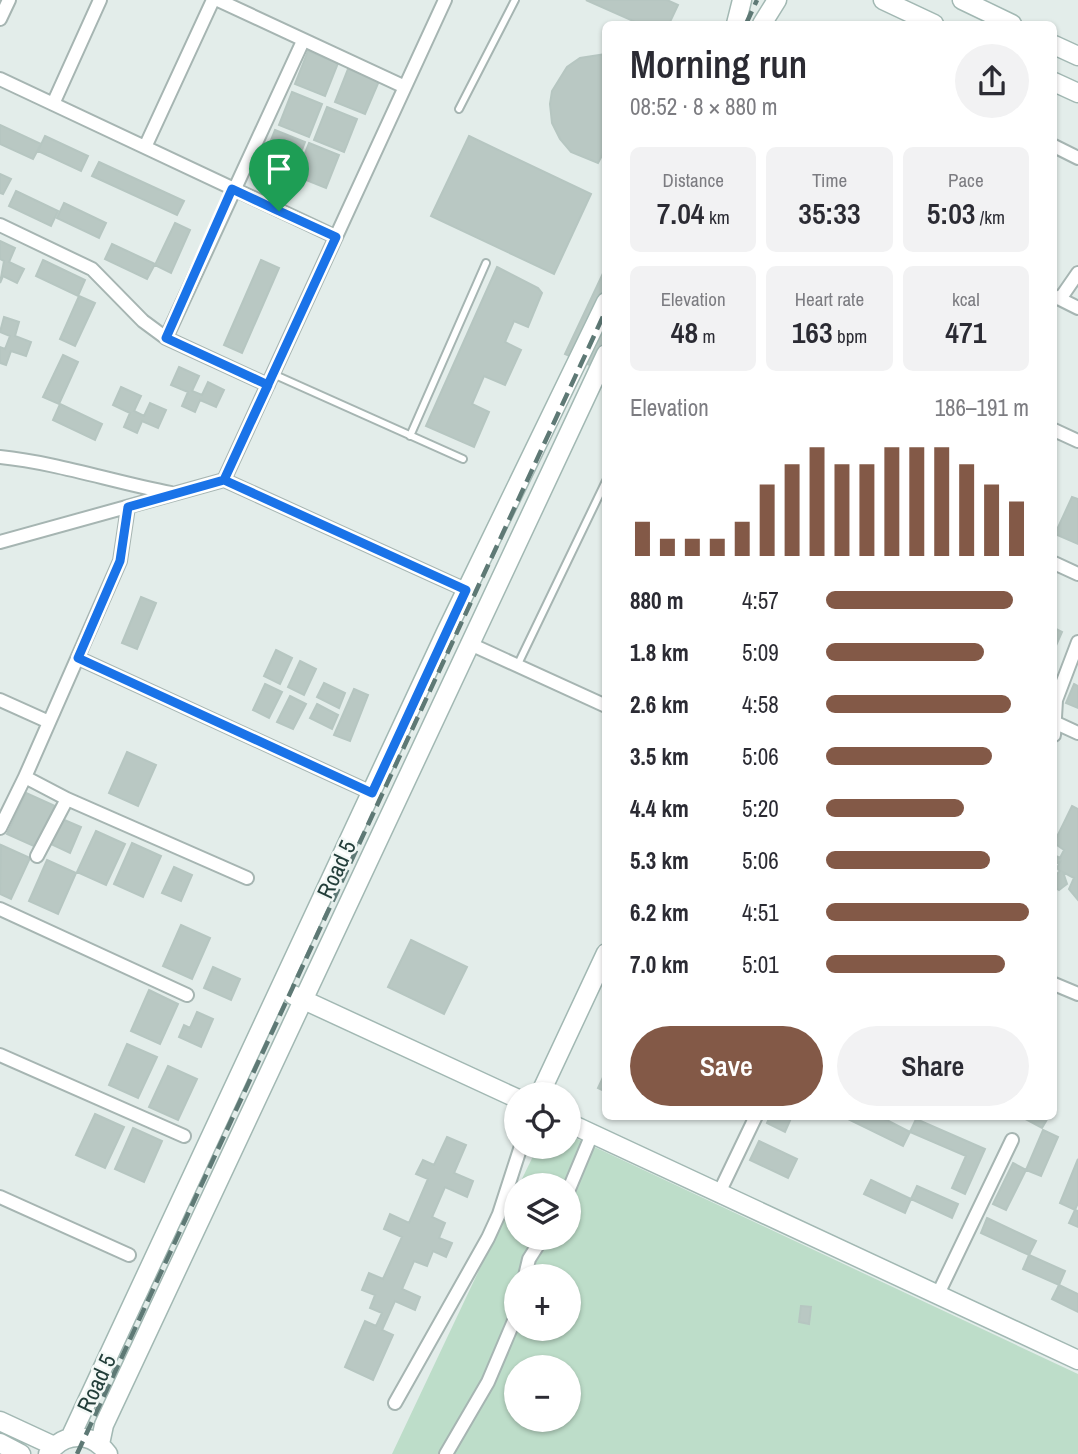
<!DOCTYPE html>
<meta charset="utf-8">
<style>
:root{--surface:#fff;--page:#f2f2f3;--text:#2b2b33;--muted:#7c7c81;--accent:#835947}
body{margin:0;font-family:"Archivo Narrow",sans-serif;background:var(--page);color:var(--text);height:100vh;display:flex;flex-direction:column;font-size:26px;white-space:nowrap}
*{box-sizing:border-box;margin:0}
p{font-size:23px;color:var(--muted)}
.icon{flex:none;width:38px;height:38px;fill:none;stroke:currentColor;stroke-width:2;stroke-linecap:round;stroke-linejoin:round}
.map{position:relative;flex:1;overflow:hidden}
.details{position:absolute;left:602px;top:21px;width:455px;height:1099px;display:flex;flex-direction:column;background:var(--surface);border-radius:10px;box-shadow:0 2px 5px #0004}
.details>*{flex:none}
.controls{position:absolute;left:504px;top:1082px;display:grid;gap:14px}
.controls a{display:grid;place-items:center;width:77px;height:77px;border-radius:50%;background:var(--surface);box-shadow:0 2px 5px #0004;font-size:35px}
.pin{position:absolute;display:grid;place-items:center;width:60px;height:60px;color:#fff;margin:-72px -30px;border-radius:50% 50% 50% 0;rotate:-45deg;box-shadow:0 0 7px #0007}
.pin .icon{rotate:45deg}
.round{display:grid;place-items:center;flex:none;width:74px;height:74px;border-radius:37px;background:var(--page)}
.summary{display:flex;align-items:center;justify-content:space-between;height:119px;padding:0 28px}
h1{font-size:38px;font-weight:600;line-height:52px}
.metrics{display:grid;grid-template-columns:repeat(3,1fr);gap:10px;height:119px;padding:7px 28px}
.metrics div{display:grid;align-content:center;border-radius:10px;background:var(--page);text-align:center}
.metrics b{font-size:30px;font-weight:600}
.metrics small{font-size:19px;font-weight:400}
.metrics p{font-size:19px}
.chart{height:196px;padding:14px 28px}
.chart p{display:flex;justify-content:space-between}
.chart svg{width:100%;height:126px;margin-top:7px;stroke:var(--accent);stroke-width:6}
.cta{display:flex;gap:14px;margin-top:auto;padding:14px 28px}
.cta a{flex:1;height:80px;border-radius:42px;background:var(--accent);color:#fff;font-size:28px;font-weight:600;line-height:80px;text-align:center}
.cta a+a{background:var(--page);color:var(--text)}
ul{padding:0 28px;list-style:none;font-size:23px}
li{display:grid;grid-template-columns:112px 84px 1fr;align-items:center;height:52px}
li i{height:18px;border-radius:9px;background:var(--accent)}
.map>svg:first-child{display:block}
.green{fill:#bdddc9;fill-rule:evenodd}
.building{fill:#b9c8c3;stroke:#b6c6c1;stroke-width:2}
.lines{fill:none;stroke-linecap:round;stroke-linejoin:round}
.lane-casing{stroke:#a6b5b2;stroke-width:10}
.street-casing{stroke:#a6b5b2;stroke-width:16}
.secondary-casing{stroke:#a2b8b3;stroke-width:21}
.lane{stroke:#fff;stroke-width:6}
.street{stroke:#fff;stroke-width:12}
.secondary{stroke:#fff;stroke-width:18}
.rail{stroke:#5e7975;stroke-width:4.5;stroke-dasharray:14 7;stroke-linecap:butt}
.route-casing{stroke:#fff;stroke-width:14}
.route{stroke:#1a73e8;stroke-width:9}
.labels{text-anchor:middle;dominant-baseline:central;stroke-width:5;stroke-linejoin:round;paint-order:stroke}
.street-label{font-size:23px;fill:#233e3a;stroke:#f4f9f7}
</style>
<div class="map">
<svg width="1078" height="1454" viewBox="0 0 1078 1454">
<rect width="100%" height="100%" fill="#e3edea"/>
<path class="green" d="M569,1135L1078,1374V1454H392L516,1192V1237H569V1185H519L538,1146H569ZM516,1276H569V1328H516ZM516,1367H569V1419H516Z"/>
<path class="building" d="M586,0H667L678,5L669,24H640Z
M308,51L338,63L325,96L295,84Z
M606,54V148L598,163L571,152L560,139L552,123L550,104L552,91L567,67L580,58Z
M348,69L379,81L365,114L335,102Z
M292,92L322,104L309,137L279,125Z
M327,107L357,119L344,152L314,140Z
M0,125L41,144L33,159L0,144Z
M275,130L305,142L292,175L262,163Z
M45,136L88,156L81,171L38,151Z
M469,136L591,194L554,274L431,216Z
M309,143L339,155L326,188L296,176Z
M99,162L184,201L177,215L92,176Z
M0,174L11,179L3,194L0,193Z
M16,191L58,211L51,226L9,206Z
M64,203L106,223L99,238L57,218Z
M175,223L190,230L171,273L155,265Z
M0,241L15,248L9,262L24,269L17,283L3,276L0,283L4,261L0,259Z
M112,244L155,264L147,279L105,259Z
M43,260L85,280L78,296L36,276Z
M261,260L279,268L242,353L224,345Z
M497,267L538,288L542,293L528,327L514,321L505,342L521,350L505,385L484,376L472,404L489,412L474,447L426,426Z
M606,267V370L605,372L565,354Z
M79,296L95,303L75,346L60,339Z
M4,317L19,322L15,336L31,342L26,356L11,351L6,365L0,363V347L5,349L10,336L0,332Z
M63,355L78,362L59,404L43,397Z
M179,367L199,376L192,391L202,395L208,382L224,390L216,407L200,400L195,412L182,406L188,392L171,385Z
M121,387L141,396L134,411L144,416L150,403L166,410L158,428L142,421L137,433L124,427L130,413L113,405Z
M60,404L102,424L95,440L53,420Z
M1072,497L1078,499V544L1055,534Z
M141,597L156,603L137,649L122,643Z
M1054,628L1062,632L1054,650Z
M276,650L292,658L280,684L264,676Z
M300,661L316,669L304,695L288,687Z
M324,683L345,693L339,708L317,697Z
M265,684L282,692L269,718L253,710Z
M1074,684L1078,686V708L1066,703Z
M354,689L368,695L350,741L334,735Z
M290,696L306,704L293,729L277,722Z
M317,704L338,715L332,729L310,718Z
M127,752L156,765L138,806L109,793Z
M26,793L55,806L36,847L7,834Z
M1072,806L1078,809V900L1069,889L1074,878L1063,872L1067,884L1059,890L1054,887V877L1060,871L1057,868L1060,862L1054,864V855L1060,858L1064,850L1054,843Z
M62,819L81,827L70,853L51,844Z
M96,831L125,844L106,885L77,872Z
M132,843L161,856L143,897L114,884Z
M1,845L30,858L11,899L0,894Z
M47,860L76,873L58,914L29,901Z
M174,867L192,875L181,901L162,893Z
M181,925L210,938L192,979L163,966Z
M411,940L467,967L444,1014L388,987Z
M213,967L240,979L231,1000L204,988Z
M149,990L178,1004L160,1044L131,1031Z
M197,1012L213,1019L201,1047L179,1037L184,1025L190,1028Z
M127,1044L157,1057L138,1098L109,1085Z
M168,1066L197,1079L178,1120L149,1107Z
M606,1071V1092L598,1088Z
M95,1114L124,1127L105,1168L76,1155Z
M770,1116H792L785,1132L767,1123Z
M842,1116H879L910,1132L903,1146Z
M1020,1116H1049L1042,1128Z
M916,1119L985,1149L965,1194L952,1188L966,1156L910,1132Z
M133,1128L162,1141L144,1182L115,1169Z
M1043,1130L1058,1137L1041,1176L1026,1170Z
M447,1137L466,1145L454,1173L473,1181L467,1197L445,1187L432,1217L445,1223L439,1238L452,1243L446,1257L433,1251L427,1266L414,1261L402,1289L420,1297L415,1310L395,1301L382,1330L393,1335L373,1380L345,1367L365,1321L376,1326L382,1313L370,1308L375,1295L362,1290L369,1273L383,1279L402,1237L384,1229L390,1214L409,1223L428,1179L416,1174L423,1160L434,1165Z
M759,1141L797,1159L788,1178L750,1160Z
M1078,1159V1203L1075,1210L1060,1203Z
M1013,1163L1026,1170L1006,1210L993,1204Z
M871,1180L911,1199L905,1213L864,1194Z
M917,1186L958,1204L952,1218L911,1199Z
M1075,1210L1078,1211V1227L1069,1223Z
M987,1218L1036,1241L1029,1255L981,1233Z
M1029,1255L1065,1271L1059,1285L1023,1269Z
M1059,1285L1078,1294V1312L1052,1299Z
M801,1306L811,1307L809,1324L799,1322Z"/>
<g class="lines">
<defs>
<path id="lane" d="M459,109L515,0
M273,374L463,459
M410,436L486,263
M518,664L606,481"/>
<path id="street" d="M218,0L405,87
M0,19L9,0
M0,79L336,237
M53,104L100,0
M146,145L213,0
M1054,146L1078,158
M0,225L92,269L143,321L166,338L268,385
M1054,296L1078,308
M1060,299L1078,273
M166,338L303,41
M1054,430L1078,441
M0,457C58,463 113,482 171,493
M224,480L445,0
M0,542L224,480L466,590
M1054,563L1078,574
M468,643L606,706
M78,658L372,793
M0,700L49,722
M1054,722L1078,733
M1054,735L1056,700L1078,642
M25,777L120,561L128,507
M0,828L25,777L67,799L247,878
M37,856L67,799
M0,909L187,995
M1054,984L1078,994
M0,1055L184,1136
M569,1189L592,1134
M719,1193L756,1116
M0,1197L129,1255
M525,1276L529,1259L543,1237
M938,1294L1012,1140
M395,1403L488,1238L499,1214L521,1146
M446,1454L488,1382L516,1316"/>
<path id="secondary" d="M883,0L934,24
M962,0L1012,24
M736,24L742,0
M762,24L777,0
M1054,45L1078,56
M1054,82L1078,93
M293,995L516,1098
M540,1094L606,953
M569,1123L1078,1360
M0,1421L54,1446
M70,1438L446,632L606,302
M0,1443L21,1454
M100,1444L104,1425L606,354
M48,1454C65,1431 92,1432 108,1454"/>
</defs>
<use href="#lane" class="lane-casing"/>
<use href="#street" class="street-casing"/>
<use href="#secondary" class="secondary-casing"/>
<use href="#lane" class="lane"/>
<use href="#street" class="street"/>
<use href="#secondary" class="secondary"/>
<path class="rail" d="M746,24L757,0
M77,1454L606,310"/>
</g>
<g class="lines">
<defs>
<path id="route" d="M279,211L336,237L224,480L128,507L120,561L78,658L372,793L466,590L224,480L268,385L166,338L232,189L279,211"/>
</defs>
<use href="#route" class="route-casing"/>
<use href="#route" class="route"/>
</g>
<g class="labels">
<g class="street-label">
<text transform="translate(336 869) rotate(-65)">Road 5</text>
<text transform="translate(96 1383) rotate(-65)">Road 5</text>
</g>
</g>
</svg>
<div class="controls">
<a><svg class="icon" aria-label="locate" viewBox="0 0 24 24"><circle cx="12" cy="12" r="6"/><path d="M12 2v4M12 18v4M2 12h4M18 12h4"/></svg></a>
<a><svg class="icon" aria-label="layers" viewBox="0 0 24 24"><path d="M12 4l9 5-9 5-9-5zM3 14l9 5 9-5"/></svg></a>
<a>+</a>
<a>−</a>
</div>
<div class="pin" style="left:279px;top:211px;background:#1e9e55"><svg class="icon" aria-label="arrive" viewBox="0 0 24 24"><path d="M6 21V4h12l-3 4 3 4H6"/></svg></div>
<section class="details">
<div class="summary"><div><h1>Morning run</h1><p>08:52 · 8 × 880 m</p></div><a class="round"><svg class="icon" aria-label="share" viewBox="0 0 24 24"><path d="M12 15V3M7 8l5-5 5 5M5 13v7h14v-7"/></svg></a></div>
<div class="metrics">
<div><p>Distance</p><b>7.04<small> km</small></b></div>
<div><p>Time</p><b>35:33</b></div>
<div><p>Pace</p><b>5:03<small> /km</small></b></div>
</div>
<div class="metrics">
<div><p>Elevation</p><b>48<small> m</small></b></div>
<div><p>Heart rate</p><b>163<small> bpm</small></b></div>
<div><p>kcal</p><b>471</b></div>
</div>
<div class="chart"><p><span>Elevation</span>186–191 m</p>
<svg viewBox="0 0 160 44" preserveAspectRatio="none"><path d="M5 44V32M15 44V38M25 44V38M35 44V38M45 44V32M55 44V19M65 44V12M75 44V6M85 44V12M95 44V12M105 44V6M115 44V6M125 44V6M135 44V12M145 44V19M155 44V25"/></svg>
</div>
<ul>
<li><b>880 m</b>4:57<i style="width:92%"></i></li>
<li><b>1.8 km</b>5:09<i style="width:78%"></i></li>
<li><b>2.6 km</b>4:58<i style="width:91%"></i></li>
<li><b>3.5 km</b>5:06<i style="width:82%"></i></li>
<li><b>4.4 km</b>5:20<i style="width:68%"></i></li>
<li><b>5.3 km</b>5:06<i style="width:81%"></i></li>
<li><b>6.2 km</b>4:51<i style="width:100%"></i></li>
<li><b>7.0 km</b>5:01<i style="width:88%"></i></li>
</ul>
<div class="cta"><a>Save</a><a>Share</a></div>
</section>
</div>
